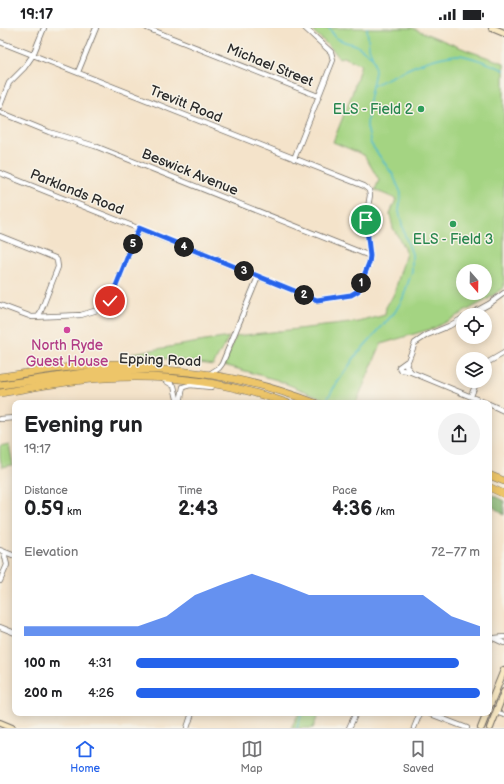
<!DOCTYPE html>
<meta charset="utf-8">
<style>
:root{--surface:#fff;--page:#f2f2f2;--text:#202124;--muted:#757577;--line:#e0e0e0;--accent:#2563eb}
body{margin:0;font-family:"Balsamiq Sans",sans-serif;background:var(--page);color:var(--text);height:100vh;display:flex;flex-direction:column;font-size:15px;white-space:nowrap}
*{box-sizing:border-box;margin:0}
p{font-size:13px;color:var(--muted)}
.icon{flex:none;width:22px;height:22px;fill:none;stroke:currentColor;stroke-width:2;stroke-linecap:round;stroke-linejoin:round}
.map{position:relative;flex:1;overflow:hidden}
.drawer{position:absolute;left:12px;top:372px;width:480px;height:316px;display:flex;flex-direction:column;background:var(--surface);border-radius:8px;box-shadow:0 2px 10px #0003}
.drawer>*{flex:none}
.needle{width:26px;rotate:160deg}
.tools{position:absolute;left:456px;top:236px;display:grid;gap:8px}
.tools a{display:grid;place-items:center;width:36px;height:36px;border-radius:50%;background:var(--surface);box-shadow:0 2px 10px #0003;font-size:20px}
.pin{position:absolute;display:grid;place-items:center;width:34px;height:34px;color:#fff;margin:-17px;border:2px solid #fff;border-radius:50%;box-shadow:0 1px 4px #0007}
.km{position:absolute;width:20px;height:20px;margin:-10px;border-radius:50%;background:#222;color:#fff;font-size:11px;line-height:20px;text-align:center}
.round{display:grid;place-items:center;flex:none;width:42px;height:42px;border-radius:21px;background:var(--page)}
.headline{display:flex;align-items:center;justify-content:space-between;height:68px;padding:0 12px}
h1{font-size:22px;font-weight:800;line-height:30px}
.figures{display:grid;grid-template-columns:repeat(3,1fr);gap:6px;height:68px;padding:4px 12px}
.figures div{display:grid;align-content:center}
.figures b{font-size:20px;font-weight:800}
.figures small{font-size:11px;font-weight:400}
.figures p{font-size:11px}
.chart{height:112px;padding:8px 12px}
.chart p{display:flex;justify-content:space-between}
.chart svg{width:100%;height:72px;margin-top:4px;fill:var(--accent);opacity:.7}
ul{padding:0 12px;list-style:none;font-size:13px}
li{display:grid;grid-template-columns:64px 48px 1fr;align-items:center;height:30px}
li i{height:10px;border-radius:5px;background:var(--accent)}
.status{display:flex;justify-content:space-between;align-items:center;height:28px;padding:0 20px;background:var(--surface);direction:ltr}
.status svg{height:11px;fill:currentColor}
.tab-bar{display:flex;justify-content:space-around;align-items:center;height:56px;border-top:1px solid var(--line);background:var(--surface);font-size:11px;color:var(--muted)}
.tab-bar a{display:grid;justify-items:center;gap:2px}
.tab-bar .active{color:var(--accent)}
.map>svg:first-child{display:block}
.green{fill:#a4d482;stroke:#688056;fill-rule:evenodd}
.forest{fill:#83b670;stroke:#57704e}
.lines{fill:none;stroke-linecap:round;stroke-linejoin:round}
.stream{stroke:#52bdce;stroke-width:1.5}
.street-casing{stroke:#716b63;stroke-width:6}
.secondary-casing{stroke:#716b63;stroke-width:8}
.primary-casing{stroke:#716b63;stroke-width:8}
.street{stroke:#fff;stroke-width:4.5}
.secondary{stroke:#f8e8c3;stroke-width:6}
.primary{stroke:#edc569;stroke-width:7}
.route-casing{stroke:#fff;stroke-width:8}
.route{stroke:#2563eb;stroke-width:5}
.leisure-dot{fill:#2e9e5b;stroke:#f7f3e8;stroke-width:1.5}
.hotel-dot{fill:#d1479c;stroke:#f7f3e8;stroke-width:1.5}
.labels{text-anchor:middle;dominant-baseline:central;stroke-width:3;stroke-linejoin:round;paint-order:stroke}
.street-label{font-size:14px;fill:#2b2b2b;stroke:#f7f3e8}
.leisure-label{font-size:14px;fill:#27864d;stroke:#f7f3e8;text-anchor:end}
.hotel-label{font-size:14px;fill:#b23c85;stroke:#f7f3e8}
</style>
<div class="status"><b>19:17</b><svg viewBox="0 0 49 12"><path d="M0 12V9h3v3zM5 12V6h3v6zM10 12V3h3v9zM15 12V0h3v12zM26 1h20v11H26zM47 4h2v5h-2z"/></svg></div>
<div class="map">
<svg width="504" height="700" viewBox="0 0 504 700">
<rect width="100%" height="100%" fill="#f7f3e8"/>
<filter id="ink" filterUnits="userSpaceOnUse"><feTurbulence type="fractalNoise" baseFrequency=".025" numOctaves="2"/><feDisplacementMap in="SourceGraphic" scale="8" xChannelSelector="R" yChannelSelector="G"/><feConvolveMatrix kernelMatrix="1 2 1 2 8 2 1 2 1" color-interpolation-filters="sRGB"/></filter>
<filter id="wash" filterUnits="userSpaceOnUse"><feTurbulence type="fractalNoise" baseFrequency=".012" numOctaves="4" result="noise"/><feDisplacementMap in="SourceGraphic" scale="16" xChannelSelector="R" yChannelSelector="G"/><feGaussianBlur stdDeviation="0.9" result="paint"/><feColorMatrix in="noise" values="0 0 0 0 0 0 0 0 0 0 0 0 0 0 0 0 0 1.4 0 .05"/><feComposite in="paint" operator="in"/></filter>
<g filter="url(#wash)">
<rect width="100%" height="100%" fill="#f4e3ca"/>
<path class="green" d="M310,0H412L469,23L504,35V259L488,271L434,300L381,316L356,375H334L277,352L224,337L236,308L359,294L385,287L386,279L394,266L406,225L400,212L393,200L390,186L396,171L375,162L379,152L364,127L333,114L352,66L361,36L343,29L339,30L334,23ZM463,243H485V265H463Z
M229,309L213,337L172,331L134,329L133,325Z
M9,416L13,437L2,439L0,429V418Z
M299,685H319L313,700H291Z"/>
<path class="forest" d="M489,465L504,473V487L489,476Z"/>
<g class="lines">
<path class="stream" d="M329,0L336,10L345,14L356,17L371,28
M372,58C398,46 427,29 457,27C468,27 493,37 504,42
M325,375L333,361L357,326L395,284L403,270L412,243V226L404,205L399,183L401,165L393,147L371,116L367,99L368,77L375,44L374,33L369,20L367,0
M297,700L302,685"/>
</g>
</g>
<g filter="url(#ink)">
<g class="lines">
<defs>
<path id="street" d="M147,0L318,68
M0,14L364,158L369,162L370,167L366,192L370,228L369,235L358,263L351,267L317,272L0,145
M78,44L96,0
M0,78L9,55L24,40L33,27L44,0
M0,84L49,104L95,118L370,228
M294,131L333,32L331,24L305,0
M0,208L55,230L57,232L58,239L39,288
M0,277L32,289L81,287L104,280L110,273L139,200
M469,287L489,276L504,265
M463,290L449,298L427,307L415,315L406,338L411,344L486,375
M406,334L399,339L401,342L409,343
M485,336L504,325
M208,347L219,340L222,336L258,249
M163,351L174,358L178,375
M471,368L477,353
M180,375L183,359L190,357L211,359L215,356
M489,376L504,383
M0,391L15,390
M0,522L15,528
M0,553L7,537L4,524
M0,599L15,605
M489,608L504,615
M495,610L504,609
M496,684L504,687
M428,685L467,700
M187,700L192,685
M349,700L356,685
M414,700L420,685"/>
<path id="secondary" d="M492,0L504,5
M489,679L504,642
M0,695L12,700
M481,700L487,685
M490,700L504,664"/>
<path id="primary" d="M0,349C38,343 75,337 113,336C128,336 144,335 159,339
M0,357C44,351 89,342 133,342C195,340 257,353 315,375
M0,365C35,359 70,352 105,350C168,346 228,354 287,375
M489,447L504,453
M489,459L504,466"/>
</defs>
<use href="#street" class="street-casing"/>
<use href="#secondary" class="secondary-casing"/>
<use href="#primary" class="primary-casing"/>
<use href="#street" class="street"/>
<use href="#secondary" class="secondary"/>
<use href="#primary" class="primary"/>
</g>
</g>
<g class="lines" filter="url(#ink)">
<defs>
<path id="route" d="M110,273L139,200L317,272L351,267L358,263L369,235L370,228L366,192"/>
</defs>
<use href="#route" class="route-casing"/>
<use href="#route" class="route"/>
</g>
<g class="leisure-dot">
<circle cx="421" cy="81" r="4"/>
<circle cx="453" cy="196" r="4"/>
</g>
<circle class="hotel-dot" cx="67" cy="302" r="4"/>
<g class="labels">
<g class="street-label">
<text transform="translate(270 37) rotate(22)">Michael Street</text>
<text transform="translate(186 76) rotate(22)">Trevitt Road</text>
<text transform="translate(190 144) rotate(22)">Beswick Avenue</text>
<text transform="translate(77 164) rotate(22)">Parklands Road</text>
<text transform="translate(160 332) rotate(2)">Epping Road</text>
</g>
<g class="leisure-label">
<text x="413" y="81">ELS - Field 2</text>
<text x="453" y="211" text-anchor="middle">ELS - Field 3</text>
</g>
<g class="hotel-label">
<text x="67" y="317">North Ryde<tspan x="67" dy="16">Guest House</tspan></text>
</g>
</g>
</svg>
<div class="tools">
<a><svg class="needle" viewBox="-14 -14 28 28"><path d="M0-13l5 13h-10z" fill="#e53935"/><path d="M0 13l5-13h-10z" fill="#757577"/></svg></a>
<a><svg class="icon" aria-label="locate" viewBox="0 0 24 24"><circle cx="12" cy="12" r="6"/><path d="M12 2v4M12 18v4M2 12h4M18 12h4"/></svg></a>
<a><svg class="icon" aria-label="layers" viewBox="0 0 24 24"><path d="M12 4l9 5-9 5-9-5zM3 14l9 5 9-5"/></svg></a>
</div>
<div class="pin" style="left:366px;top:192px;background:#1e9e55"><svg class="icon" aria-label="arrive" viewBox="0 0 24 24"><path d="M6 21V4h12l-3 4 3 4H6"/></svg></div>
<div class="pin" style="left:110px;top:273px;background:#d93025"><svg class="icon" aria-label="check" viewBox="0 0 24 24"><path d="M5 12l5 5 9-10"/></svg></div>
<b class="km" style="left:361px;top:255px">1</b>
<b class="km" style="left:304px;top:267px">2</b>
<b class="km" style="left:244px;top:243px">3</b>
<b class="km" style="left:184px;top:219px">4</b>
<b class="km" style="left:133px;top:216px">5</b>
<section class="drawer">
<div class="headline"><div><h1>Evening run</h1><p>19:17</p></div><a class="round"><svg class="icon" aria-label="share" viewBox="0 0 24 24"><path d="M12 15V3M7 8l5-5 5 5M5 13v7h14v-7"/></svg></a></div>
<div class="figures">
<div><p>Distance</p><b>0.59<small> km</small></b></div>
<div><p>Time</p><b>2:43</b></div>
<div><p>Pace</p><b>4:36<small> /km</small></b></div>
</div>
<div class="chart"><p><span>Elevation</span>72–77 m</p>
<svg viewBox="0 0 160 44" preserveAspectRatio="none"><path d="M0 44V38L10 38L20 38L30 38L40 38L50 32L60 19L70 12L80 6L90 12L100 19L110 19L120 19L130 19L140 19L150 32L160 38V44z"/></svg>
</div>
<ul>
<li><b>100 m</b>4:31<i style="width:94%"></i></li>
<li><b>200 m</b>4:26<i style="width:100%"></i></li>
</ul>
</section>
</div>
<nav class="tab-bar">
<a class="active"><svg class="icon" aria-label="home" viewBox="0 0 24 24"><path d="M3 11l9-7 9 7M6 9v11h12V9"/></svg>Home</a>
<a><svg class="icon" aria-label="map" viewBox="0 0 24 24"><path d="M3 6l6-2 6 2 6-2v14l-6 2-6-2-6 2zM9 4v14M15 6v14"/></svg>Map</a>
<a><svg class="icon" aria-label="saved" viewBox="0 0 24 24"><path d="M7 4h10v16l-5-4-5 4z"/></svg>Saved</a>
</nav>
